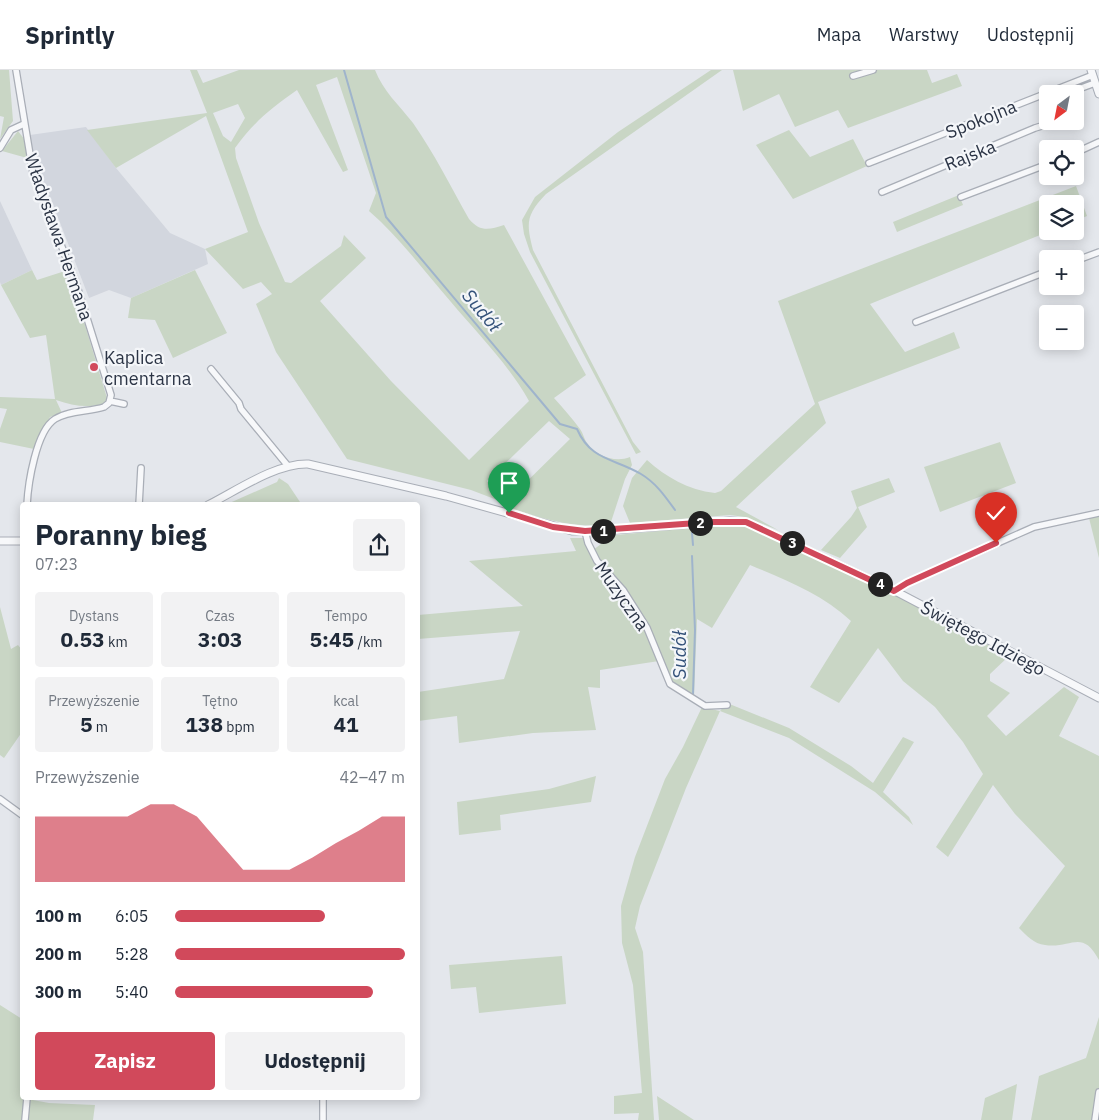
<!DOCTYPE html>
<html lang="pl">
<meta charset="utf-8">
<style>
:root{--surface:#fff;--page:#f2f2f3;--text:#1f2937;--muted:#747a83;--line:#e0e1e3;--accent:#d1495b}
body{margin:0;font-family:"IBM Plex Sans",sans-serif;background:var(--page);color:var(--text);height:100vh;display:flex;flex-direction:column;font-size:19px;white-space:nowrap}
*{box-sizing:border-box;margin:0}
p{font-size:16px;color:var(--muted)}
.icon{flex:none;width:28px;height:28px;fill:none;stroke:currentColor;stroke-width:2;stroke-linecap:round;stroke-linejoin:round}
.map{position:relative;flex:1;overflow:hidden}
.panel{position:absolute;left:20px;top:432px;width:400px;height:598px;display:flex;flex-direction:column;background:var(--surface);border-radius:5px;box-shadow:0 2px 12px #0003}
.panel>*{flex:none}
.needle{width:32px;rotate:212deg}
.buttons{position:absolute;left:1039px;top:15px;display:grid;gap:10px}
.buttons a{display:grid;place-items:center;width:45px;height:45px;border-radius:5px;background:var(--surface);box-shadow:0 2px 12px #0003;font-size:25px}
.pin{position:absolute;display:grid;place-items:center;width:42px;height:42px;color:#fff;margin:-51px -21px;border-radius:50% 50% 50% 0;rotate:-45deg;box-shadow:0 0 5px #0007}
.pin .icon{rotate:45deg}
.km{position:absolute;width:25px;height:25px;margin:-12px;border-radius:50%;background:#222;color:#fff;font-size:14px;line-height:25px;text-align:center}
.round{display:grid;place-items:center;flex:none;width:52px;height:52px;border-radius:5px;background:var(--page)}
.head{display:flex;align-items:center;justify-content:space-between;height:85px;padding:0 15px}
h1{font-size:28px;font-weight:700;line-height:38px}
.figures{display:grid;grid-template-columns:repeat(3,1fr);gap:8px;height:85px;padding:5px 15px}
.figures div{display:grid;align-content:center;border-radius:5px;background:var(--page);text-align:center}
.figures b{font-size:21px;font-weight:700}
.figures small{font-size:14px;font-weight:400}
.figures p{font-size:14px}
.chart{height:140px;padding:10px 15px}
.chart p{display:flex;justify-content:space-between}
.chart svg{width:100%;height:90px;margin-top:5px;fill:var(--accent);opacity:.7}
.primary-button{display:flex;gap:10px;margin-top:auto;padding:10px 15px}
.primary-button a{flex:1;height:58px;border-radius:5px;background:var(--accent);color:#fff;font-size:20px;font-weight:700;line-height:58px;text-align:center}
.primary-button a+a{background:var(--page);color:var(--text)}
ul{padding:0 15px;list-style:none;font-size:16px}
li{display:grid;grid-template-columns:80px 60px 1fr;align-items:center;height:38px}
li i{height:12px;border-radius:6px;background:var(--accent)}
header{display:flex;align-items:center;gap:30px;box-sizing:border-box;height:70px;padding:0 25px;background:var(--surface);border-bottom:1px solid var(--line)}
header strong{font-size:24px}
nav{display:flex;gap:28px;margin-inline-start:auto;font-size:18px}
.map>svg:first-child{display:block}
.built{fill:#d2d6de}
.green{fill:#c9d6c5;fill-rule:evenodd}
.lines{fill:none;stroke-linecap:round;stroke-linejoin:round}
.stream{stroke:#9fb4cc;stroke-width:2}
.minor-casing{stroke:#a9aeb7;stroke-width:8}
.tertiary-casing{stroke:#a9aeb7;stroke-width:9}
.minor{stroke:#f7f8fa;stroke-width:5.5}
.tertiary{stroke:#f7f8fa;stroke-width:7}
.route-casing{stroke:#fff;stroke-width:10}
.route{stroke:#d1495b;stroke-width:6}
.poi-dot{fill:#d1495b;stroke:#f4f6f9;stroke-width:2}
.labels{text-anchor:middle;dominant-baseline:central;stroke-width:4.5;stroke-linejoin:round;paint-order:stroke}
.street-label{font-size:18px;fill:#2b3445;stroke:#f4f6f9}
.poi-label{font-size:18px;fill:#2b3445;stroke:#f4f6f9;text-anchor:start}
.water-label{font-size:19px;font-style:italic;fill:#34527a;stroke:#f4f6f9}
</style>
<header>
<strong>Sprintly</strong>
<nav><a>Mapa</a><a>Warstwy</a><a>Udostępnij</a></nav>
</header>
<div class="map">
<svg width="1099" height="1050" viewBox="0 0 1099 1050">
<rect width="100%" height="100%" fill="#e4e7ec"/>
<path class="built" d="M86,57L116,98L170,163L205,179L208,194L131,228L109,220L89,228L54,137L36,101L30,65Z
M0,131L32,200L1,215L0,212Z"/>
<path class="green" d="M0,0H9L13,51L0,69L4,47L0,46Z
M190,0H197L203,13L239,0H375C383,21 399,35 413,53C434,83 451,117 469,149C480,162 489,160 504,155L586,305L554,328C563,338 572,348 580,359C583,363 584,369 587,373C596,386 615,393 630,387L632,395L625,409L610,455C570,458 544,449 507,437L505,433L471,420L347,389L276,282L256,234L272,224L261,212L243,219L205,179L248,162L206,46L116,98L87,60L207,43ZM337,7L376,123L369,141C400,168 424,201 451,232C478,264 509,295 529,331L469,390L391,311L320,231L366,188L344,165L341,176L291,213L285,212L259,153L236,88L235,78C254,52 271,38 297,20L343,102L348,100L316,15ZM238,34L245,48L231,72L223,66L213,43ZM549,351L570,369L505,433L487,411Z
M711,0H722L546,124C526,145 526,153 533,180L633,372L641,382L636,384L530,182L524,164L522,150L535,127L618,62Z
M733,0H927L932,13L957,4L962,16L848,58L838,40L795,57L779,24L743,41Z
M789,60L810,87L853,69L867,96L793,129L756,75Z
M18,61L25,70L27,88L2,81Z
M1076,116L1087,146L1075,151V134H1048V161H1050L870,234L905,282L954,262L960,278L818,332L826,353L736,437L778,460L745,447L730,445L630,453L623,436L632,408L647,390C666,407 688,420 715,423L721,421L815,334L778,231Z
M959,125L963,135L897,162L893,152Z
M32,200L37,210L65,201L85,255L107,328L104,334C87,338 73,336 56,330L62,343L50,347L34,379L0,372V359L7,339L0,338V327L55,329L46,265L30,268L1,215Z
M195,200L227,263L173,288L155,250L128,248L131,228Z
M1000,372L1016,413L940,442L924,397Z
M279,408L288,414L302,435H225L277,412Z
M889,408L895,422L858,437L867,457L840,488L821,480L851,447L857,438L851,421Z
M1099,446V488L1089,448Z
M734,454L751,458L892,523L1009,586L990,604V611L1010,623L987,646L1006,666L1064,617L1079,627L1059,666L1099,686V890C1082,858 1071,879 1045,875C1034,874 1026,865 1019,858L1065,796L1015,744L993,715L948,787L936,777L983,704L963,672L935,637L903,611L878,578L839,633L810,617L851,551C822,524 786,510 750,495L712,558L697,549L694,627L673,615L657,574L638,538L622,515L602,495L593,480L601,474L605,466Z
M570,468H585C595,496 606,500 622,522C638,543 649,566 659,591L600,600V618L588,617L596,660L533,663L459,673L457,646L418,651V622L504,609L520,561L418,569V545L523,536L469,491L576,481Z
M0,537L11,579L18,575L22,580V662L4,688L0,685Z
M727,633L789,658L851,696L873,713L903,667L914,672L883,722L909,747L913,755L875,722L789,668L720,641L686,718L640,836L635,858L643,882L654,1050H638L639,1043L614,1044V1026L642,1023L633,915L622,873L621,836L635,787L665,709L683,677L702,637L720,641Z
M596,706L591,732L500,745L501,760L459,765L457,732L549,719Z
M562,886L566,934L479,943L476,917L451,919L449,895Z
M0,935L22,949V1028L49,1033L95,1035L93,1050H0Z
M1099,947V1050H1031L1039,1006L1086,988Z
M1017,1014L1012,1050H981L985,1028Z
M657,1026L694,1050H659Z"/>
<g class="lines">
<path class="stream" d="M344,0L386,147L560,354L577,359C591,391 614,388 641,404C656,413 665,426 675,440
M692,463L693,475
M692,486L695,560L693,624"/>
<defs>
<path id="minor" d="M16,0L33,103L76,213L111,325L109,333L104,337C89,342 69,340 55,349C36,361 28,414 27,435
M853,6L873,0
M1075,24L1076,20L1095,13
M0,78L11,60L24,54
M1075,83L1099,72
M869,93L1093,5
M882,122L1035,58L1058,51
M961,127L1048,94
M1075,191L1099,182
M916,252L1048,201
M211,299L239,333L241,339L288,396
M110,331L124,334
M139,435L141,398
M585,461L588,473L597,491L623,520L647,558L670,614L705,636L727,635
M895,521L907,513L1034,457L1099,443
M0,729L22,745
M25,1050L27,1028
M323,1050V1028
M1095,1050L1099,1022"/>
<path id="tertiary" d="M1091,0L1099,24
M208,435C236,421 276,393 308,394L446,426L572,461L614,460L730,451L746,452L895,521L1099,628
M0,471H22"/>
</defs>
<use href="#minor" class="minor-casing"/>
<use href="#tertiary" class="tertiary-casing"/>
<use href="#minor" class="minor"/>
<use href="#tertiary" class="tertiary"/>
</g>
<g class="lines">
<defs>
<path id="route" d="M509,443L553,457L585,461L711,452H746L894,521L907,513L996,473"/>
</defs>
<use href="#route" class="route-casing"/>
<use href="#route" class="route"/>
</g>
<circle class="poi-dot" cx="94" cy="297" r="5"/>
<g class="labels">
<g class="street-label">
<text transform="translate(981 49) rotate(-22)">Spokojna</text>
<text transform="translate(970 85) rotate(-22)">Rajska</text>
<text transform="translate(59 167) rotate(71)">Władysława Hermana</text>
<text transform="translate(622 526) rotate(55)">Muzyczna</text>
<text transform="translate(983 568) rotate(28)">Świętego Idziego</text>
</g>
<g class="poi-label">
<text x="104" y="287">Kaplica<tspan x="104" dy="21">cmentarna</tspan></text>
</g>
<g class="water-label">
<text transform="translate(482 240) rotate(50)">Sudół</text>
<text transform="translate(679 585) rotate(-90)">Sudół</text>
</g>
</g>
</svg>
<div class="buttons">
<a><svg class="needle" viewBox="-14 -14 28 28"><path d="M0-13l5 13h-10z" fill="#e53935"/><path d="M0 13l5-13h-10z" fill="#747a83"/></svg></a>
<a><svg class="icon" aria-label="locate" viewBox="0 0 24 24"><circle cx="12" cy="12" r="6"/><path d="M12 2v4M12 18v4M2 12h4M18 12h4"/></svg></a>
<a><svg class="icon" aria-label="layers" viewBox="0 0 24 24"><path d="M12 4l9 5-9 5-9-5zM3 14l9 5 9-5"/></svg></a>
<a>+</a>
<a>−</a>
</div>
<div class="pin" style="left:509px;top:443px;background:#1e9e55"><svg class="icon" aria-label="arrive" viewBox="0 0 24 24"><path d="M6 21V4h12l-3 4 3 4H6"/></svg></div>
<div class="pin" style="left:996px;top:473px;background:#d93025"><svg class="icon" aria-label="check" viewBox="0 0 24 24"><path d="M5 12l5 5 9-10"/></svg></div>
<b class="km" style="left:603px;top:461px">1</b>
<b class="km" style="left:700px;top:453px">2</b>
<b class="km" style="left:792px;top:473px">3</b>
<b class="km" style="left:880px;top:514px">4</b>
<section class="panel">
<div class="head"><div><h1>Poranny bieg</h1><p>07:23</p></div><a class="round"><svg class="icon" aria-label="share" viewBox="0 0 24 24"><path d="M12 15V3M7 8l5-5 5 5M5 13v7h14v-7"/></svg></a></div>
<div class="figures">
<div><p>Dystans</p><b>0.53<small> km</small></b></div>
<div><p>Czas</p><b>3:03</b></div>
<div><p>Tempo</p><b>5:45<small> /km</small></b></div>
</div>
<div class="figures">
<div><p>Przewyższenie</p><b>5<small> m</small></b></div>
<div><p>Tętno</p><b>138<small> bpm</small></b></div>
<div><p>kcal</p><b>41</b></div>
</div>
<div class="chart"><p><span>Przewyższenie</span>42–47 m</p>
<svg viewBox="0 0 160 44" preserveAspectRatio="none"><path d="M0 44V12L10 12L20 12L30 12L40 12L50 6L60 6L70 12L80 25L90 38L100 38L110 38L120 32L130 25L140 19L150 12L160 12V44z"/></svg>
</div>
<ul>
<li><b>100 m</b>6:05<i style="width:65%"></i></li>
<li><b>200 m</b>5:28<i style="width:100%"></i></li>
<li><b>300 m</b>5:40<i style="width:86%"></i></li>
</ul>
<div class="primary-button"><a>Zapisz</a><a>Udostępnij</a></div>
</section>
</div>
